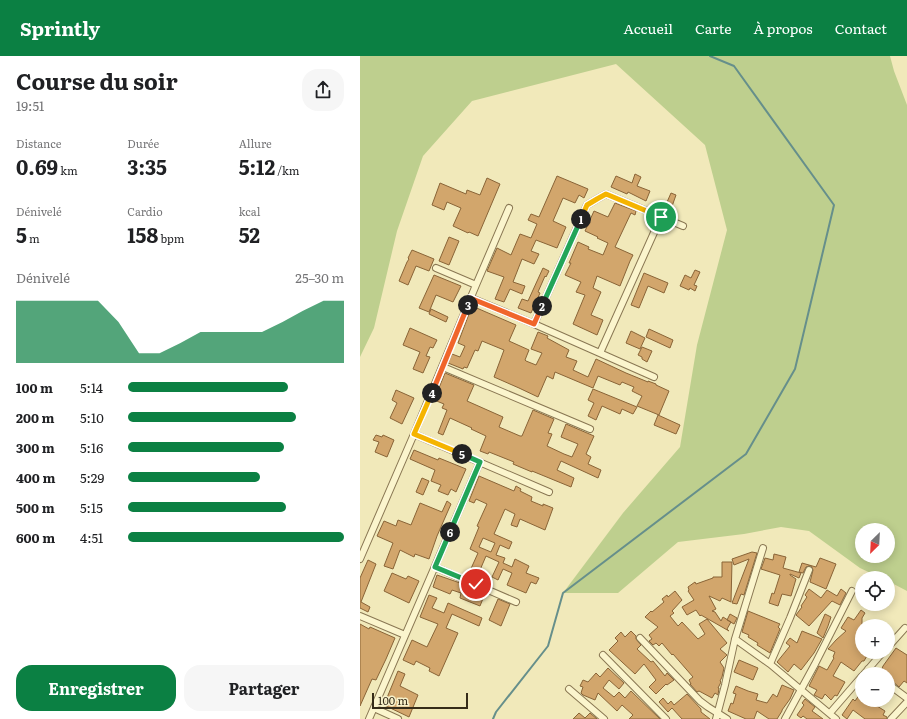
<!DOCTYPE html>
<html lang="fr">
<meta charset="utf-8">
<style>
:root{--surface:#fff;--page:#f6f6f6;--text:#202124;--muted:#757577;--accent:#0b8043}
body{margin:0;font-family:Literata,serif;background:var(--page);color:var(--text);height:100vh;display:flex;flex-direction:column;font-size:15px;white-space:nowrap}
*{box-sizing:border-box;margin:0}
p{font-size:13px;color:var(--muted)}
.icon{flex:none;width:22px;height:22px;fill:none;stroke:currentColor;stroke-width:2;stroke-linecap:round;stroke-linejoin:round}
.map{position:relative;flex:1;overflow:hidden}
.sheet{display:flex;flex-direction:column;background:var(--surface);width:360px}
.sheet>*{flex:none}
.needle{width:26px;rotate:204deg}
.controls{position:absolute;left:495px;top:467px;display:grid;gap:8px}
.controls a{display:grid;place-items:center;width:40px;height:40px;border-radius:50%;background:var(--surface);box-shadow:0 2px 10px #0003;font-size:20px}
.scale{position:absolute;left:12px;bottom:10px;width:96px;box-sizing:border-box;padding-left:4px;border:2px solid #362c19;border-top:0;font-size:11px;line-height:14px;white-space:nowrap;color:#362c19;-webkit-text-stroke:3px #f8f1ca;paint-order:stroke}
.pin{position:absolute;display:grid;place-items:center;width:34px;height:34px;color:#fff;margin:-17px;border:2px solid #fff;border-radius:50%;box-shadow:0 1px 4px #0007}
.km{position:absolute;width:20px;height:20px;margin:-10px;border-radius:50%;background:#222;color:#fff;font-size:11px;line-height:20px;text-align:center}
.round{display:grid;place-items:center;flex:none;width:42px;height:42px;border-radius:16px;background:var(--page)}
.headline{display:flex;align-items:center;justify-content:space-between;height:68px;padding:0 16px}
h1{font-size:22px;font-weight:700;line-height:30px}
.figures{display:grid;grid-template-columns:repeat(3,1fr);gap:6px;height:68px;padding:4px 16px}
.figures div{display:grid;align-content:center}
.figures b{font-size:20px;font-weight:700}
.figures small{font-size:11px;font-weight:400}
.figures p{font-size:11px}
.chart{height:112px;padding:8px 16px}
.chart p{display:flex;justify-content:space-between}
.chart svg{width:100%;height:72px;margin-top:4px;fill:var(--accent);opacity:.7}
.primary-button{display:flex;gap:8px;margin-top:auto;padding:8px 16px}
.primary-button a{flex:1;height:46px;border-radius:16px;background:var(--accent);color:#fff;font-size:16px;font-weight:700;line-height:46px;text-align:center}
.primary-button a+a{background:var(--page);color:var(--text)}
ul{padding:0 16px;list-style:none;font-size:13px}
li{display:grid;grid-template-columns:64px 48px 1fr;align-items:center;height:30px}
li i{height:10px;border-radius:5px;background:var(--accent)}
header{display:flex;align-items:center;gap:24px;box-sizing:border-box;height:56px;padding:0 20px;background:var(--accent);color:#fff}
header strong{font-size:19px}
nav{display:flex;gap:22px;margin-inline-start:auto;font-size:14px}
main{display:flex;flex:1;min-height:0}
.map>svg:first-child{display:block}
.green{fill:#becf8e;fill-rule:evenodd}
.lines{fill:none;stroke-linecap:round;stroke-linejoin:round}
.stream{stroke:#668f8b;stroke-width:2}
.building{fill:#d2a66c;stroke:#896437;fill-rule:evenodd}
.minor-casing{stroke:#897753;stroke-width:8}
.minor{stroke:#fbf5cd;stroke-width:6}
.split-1-casing{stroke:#fff;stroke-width:8}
.split-2-casing{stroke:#fff;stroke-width:8}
.split-3-casing{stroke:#fff;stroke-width:8}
.split-4-casing{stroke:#fff;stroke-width:8}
.split-5-casing{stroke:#fff;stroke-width:8}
.split-6-casing{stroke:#fff;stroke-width:8}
.split-7-casing{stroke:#fff;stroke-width:8}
.split-1{stroke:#f5b400;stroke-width:5}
.split-2{stroke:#22a559;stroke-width:5}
.split-3{stroke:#f0652b;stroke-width:5}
.split-4{stroke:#f0652b;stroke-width:5}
.split-5{stroke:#f5b400;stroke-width:5}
.split-6{stroke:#22a559;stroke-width:5}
.split-7{stroke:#22a559;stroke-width:5}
</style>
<header>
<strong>Sprintly</strong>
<nav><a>Accueil</a><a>Carte</a><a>À propos</a><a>Contact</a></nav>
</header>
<main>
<section class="sheet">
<div class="headline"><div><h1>Course du soir</h1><p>19:51</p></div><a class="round"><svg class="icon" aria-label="share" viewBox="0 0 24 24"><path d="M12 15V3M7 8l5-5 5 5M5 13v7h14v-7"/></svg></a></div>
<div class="figures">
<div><p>Distance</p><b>0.69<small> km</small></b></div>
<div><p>Durée</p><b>3:35</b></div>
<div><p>Allure</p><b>5:12<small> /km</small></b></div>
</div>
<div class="figures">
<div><p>Dénivelé</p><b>5<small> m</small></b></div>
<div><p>Cardio</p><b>158<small> bpm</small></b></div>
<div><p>kcal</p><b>52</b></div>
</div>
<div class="chart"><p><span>Dénivelé</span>25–30 m</p>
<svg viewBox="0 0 160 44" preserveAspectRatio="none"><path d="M0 44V6L10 6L20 6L30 6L40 6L50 19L60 38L70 38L80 32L90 25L100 25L110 25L120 25L130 19L140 12L150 6L160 6V44z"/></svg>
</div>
<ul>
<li><b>100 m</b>5:14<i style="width:74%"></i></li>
<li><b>200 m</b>5:10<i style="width:78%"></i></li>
<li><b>300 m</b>5:16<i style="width:72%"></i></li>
<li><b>400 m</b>5:29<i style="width:61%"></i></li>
<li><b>500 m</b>5:15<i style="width:73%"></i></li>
<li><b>600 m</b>4:51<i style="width:100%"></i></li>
</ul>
<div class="primary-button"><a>Enregistrer</a><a>Partager</a></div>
</section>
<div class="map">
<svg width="547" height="663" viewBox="0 0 547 663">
<rect width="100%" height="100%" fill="#f1e9ba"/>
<path class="green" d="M0,0H530L534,15L547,49V535L528,525V522H521L500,512L449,475L421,471L384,478L318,486L258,537H203L263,457L320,391L337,289L367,174L345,89L256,8L112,45L63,100L37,175L14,272L0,301ZM502,474H528V500H502Z"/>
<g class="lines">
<path class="stream" d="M133,663L136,656L188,590L203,537L386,398L435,313L474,149L374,10L350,0"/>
</g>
<path class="building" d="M275,118L281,121L277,130L290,135L286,145L268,136L267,138L251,131L256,120L272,127Z
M197,120L228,133L224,142L219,139L215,147L203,142L193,165L206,171L197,192L176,184L171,195L179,198L174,208L162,203L153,226L165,230L162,238L150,233L144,246L135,243L144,221L127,215L137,192L151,199L160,178L171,182L177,168L168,164L171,158L179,161Z
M127,122L140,128L118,180L109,176L108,177L93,170L101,152L87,146L84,154L72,149L80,127L106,138L107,134L120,139Z
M311,137L316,139L310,156L304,153Z
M255,147L276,155L275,159L271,157L255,191L273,199L270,205L260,230L237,220L233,232L241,236L231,259L243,264L237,279L213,268L225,239L216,236L221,226L205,219L211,207H209L218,186L229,191L228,193L243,199L248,187L237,182L238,181L225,175L234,155L248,161Z
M89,181L99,185L89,209L79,205Z
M52,194L74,203L69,215L56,210L48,229L39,225L47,206L49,203L48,202Z
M183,212L189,215L186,221L185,220L178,236L180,237L171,257L158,252L162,243L168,245Z
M335,214L340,216L334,229L337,230L335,235L330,232L329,234L320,230L325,219L331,222Z
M284,217L308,227L304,237L288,230L279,252L271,249Z
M74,219L101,230L93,246L76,239L69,256L59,252Z
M112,250L156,269L149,285L169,294L165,304L166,305L176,309L182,297L171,293L178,276L188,280L187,282L209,294L206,301L217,305L213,314L228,321L236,303L266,317L288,326V325L296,328V329L309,335L299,359L277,350L282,340L272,335L274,331L262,326L260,329L238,320L233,332L195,316L193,323L187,320L178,341L159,332L134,321L144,294L122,285L118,295L115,294L107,312L104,311L103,313L88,307L92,298L100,301L105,290L98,287Z
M71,253L88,261L86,266L69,258Z
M50,272L77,284L73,292L70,291L66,300L70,301L63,317L53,313L60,296L43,289Z
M289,273L313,284L310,292L286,281Z
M271,275L285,282L280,293L266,287Z
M282,291L292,295L287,306L282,303V301L278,299Z
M85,317L114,329L107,345L143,361L139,371L160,380H162L173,354L194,363L188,377L192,378L187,390L204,398L212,401L218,388L201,381L206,368L234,380L226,398L231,401L228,408L241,414L238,422L201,405L197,414L214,422L211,431L172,415V416L153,408L154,406L129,396L128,398L120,395L126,380L111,373L112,372L90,362L83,379L78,377L87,354L82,352L84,348L74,344Z
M233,333L277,351L273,358L262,353L260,358L242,350L236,364L228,360L234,347L228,344Z
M36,334L54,342L42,368L30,362L37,347L32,344Z
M298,359L320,369L316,378L294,369Z
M16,379L22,381L23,379L34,384L27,401L15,396L19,386L13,384Z
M54,394L78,404L79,402L106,413L96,436L91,433L88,439L78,435L81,429L71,425L75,414L50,403Z
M119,420L154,435L156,430L161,433L160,435L172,441L171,445L183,450V448L193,452L185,474L160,463L157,471L151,469L155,458L145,453L134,478L152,486L149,493L140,489L136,499L145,502L143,507L152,511L155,503L169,510L166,517L179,522L176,528L171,526L166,537L147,529L152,517L143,513L138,524L132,521L139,506L126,500L117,521L109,517L118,497L110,493L119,471L117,470L127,448L116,443L114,447L109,445ZM123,482L135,487L131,496L119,491Z
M62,422L69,425L63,439L56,436Z
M87,445L91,448L77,480L69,503L55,498L54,501L40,494L33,513L24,510L33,487L17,480L24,465L36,470L38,464L51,469L60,447L82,456Z
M392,496L397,497L384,539L381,538L377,548L372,547L389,503L374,509L372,503Z
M414,498L426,501L423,512L441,517L439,522L430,518V519L436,523L431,540L422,538L418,550L409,547L412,537L414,538L420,519L401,513L405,502L413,504Z
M460,502L476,508L466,533L450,526L453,514L451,510H449L446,511L443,517L439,516L442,507L456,511Z
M8,504L16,508L1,546L10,551L8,556L0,552V522Z
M362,506H372L371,546L362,542L360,545L349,540L356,553L352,555L355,556L361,565L363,561L371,566L367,573L369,575L341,559L340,560L336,554L327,559L322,551L334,544L328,535L329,534L328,531L335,526L336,528L353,522V521H362Z
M32,517L46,523L48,520L59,525L49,547L24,535Z
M77,519L103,528L102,531L124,540L120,550L100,542L101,537L92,534L90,538L73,531Z
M449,533L461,542L467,534L477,540L481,533L486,537L480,549L472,545L449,570L436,559L442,551L441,550L447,541L445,539Z
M315,535L322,544L312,555L314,557L310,560L318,570L322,566L338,583L345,578L339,568L347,563L367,587L360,593L367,599L360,606L364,612L362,621L360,625L361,626L358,632H359L358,639L355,637L352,642L339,635L337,636L330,628H331L329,624L333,621L313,598L312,599L302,587L299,590L296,587L293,589L289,585L292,583L289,579L298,571L285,561L291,555L292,556L304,546L302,543L307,539L308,541Z
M69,539L77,542L72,552L84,557L88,547L122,562L119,570L92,558L86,572L98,577L79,620L69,615L70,612L56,605L54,609L43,604L52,584L67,591L78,568L60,561Z
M138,543L150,548L141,570L129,564Z
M501,554L505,557L502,562V596H505L508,598L504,605H502L494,615L481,606L473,620L485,626L477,640L475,639L471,644L465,638L462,643L454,639L457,634L449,630L459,610L467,614L474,602L473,601L475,596L468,593L476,584L486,575L481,572L488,561L494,564Z
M388,555L420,568L418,571L420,573L410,597L397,589L398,587L388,581L389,579L382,576Z
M370,558L377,562L374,568L367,564Z
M465,558L471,561L468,570L463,582L457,577Z
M0,568L9,573L10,571L35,582L26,603L16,624L12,623L0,650Z
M271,575L276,580V583L281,589L277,593L291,606L293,605L305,620L307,617L314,624L307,629L306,628L296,638L289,631L296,624L284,608L275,618L249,594L258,585L255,582L261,576L265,581Z
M442,575L462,583L454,597L441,614L434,608L428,616L417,606L430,590L426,587L430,582L437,587Z
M536,592L547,599V627L544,625L539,631L531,624H528V618H520L523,610Z
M379,604L398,612L393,624L374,616Z
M248,612L264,627L259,633L249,624L243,632L254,641L259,636L265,642L271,635L300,663H269L273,659L262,649L257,655L238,637L235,644L223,639L221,637L223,631L220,630L223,624L228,626L236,617L240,621Z
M38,615L45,618L40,630L58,639L49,661L24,649Z
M422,629L434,634L430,643L422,654V655L417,663H409L397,655L394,663H386L368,655L371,647L373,648L376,638L373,637L376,630L388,635L398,638L396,644L407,647L413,638L417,641Z
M502,635V644H520L517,650L525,655L523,659L527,661V663H505L493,654L487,663L482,659L493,643L495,645Z
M327,638L341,653V656L350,663H322L312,652L308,656L299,646L303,642L308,648L311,645L314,649Z
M445,643L455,651L452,655L463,663H447L443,660L441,662L437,659L444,649L442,647Z
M219,657L225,662L230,657L237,663H213Z"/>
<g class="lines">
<defs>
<path id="minor" d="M76,212L116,229
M111,242L174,268L294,321
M174,268L227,149L237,143L246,138L323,170
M240,297L301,161
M83,311L230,373
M54,378L189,436
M0,503L54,378L116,229L149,152
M75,511L156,546
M0,560L45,579
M280,582L340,645L348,651L367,663
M375,583L410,608L476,663
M528,591L545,572
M243,599L306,663
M410,608L430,562L449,514
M508,613L515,618
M504,618L523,596
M528,628L547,642
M209,633L244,663
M14,652L38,663
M470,657L502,620
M9,663L120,406
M356,663L365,629L375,583L403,492
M425,663L455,608L492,535
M531,663L547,646"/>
</defs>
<use href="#minor" class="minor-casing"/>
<use href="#minor" class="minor"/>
</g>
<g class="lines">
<defs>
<path id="split-1" d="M221,163L227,149L237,143L246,138L301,161"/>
<path id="split-2" d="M182,250L221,163"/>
<path id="split-3" d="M108,249L110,242L174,268L182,250"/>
<path id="split-4" d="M72,337L108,249"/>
<path id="split-5" d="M72,337L54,378L102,398"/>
<path id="split-6" d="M90,476L120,406L102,398"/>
<path id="split-7" d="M90,476L75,511L116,528"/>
</defs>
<use href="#split-1" class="split-1-casing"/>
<use href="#split-2" class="split-2-casing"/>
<use href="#split-3" class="split-3-casing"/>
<use href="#split-4" class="split-4-casing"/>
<use href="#split-5" class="split-5-casing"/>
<use href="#split-6" class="split-6-casing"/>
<use href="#split-7" class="split-7-casing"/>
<use href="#split-1" class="split-1"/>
<use href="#split-2" class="split-2"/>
<use href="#split-3" class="split-3"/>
<use href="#split-4" class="split-4"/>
<use href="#split-5" class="split-5"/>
<use href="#split-6" class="split-6"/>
<use href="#split-7" class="split-7"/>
</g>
</svg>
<div class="controls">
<a><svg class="needle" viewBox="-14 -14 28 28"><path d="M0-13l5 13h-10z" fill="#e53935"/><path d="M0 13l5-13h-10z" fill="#757577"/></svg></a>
<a><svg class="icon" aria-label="locate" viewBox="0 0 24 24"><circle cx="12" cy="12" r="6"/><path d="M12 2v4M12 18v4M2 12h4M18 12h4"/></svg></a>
<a>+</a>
<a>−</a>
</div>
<div class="scale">100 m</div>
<div class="pin" style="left:301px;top:161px;background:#1e9e55"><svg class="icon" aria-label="arrive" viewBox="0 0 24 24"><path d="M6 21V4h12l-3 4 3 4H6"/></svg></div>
<div class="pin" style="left:116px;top:528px;background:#d93025"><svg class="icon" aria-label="check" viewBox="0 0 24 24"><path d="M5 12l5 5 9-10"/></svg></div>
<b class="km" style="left:221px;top:163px">1</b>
<b class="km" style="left:182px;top:250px">2</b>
<b class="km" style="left:108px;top:249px">3</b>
<b class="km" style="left:72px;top:337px">4</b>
<b class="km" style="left:102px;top:398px">5</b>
<b class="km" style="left:90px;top:476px">6</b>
</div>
</main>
